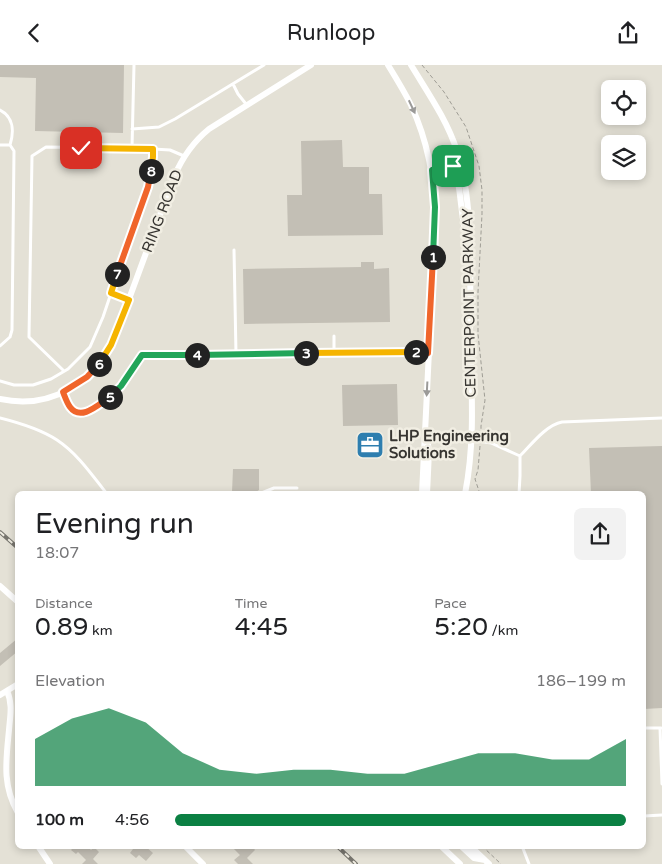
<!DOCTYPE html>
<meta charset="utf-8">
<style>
:root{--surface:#fff;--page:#f2f2f2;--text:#202124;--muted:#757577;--accent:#0b8043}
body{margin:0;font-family:"Varela Round",sans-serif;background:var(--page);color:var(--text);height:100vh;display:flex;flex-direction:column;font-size:19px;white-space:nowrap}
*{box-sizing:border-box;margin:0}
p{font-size:16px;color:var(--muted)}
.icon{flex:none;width:28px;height:28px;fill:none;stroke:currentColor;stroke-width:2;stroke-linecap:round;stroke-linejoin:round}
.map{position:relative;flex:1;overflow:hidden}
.details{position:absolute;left:15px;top:426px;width:631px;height:358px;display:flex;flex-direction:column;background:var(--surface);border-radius:8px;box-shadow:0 2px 8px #0003}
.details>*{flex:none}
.tools{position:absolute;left:601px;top:15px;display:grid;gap:10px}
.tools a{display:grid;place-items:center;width:45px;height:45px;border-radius:8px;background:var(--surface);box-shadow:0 2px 8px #0003;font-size:25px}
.pin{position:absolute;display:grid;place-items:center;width:42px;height:42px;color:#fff;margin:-21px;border-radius:10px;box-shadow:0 2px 8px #0006}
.km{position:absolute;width:25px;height:25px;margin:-12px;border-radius:50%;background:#222;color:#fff;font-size:14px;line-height:25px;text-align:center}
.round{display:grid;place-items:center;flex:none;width:52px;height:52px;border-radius:8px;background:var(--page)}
.overview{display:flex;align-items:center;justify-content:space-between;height:85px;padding:0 20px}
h1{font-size:28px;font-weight:600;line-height:38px}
.metrics{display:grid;grid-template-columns:repeat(3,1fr);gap:8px;height:85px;padding:5px 20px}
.metrics div{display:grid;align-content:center}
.metrics b{font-size:25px;font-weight:600}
.metrics small{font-size:14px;font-weight:400}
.metrics p{font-size:14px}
.chart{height:140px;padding:10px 20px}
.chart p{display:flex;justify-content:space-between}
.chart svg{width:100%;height:90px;margin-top:5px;fill:var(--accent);opacity:.7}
ul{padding:0 20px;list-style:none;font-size:16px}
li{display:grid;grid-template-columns:80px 60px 1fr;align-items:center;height:38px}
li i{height:12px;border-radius:6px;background:var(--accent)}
header{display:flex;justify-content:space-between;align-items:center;height:65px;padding:0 20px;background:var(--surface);font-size:22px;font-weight:600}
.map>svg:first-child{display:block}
.building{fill:#c3bfb5}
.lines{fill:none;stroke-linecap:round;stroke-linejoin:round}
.path{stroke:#9f9d95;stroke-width:1;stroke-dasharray:4 2.5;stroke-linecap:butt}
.service{stroke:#fff;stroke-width:3}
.minor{stroke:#fff;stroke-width:6}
.rail-casing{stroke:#77756e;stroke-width:4}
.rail{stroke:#f1eee3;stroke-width:2;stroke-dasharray:5.5;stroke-linecap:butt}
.oneway{fill:#9b9a98}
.split-1-casing{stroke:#fff;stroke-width:10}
.split-2-casing{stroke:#fff;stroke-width:10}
.split-3-casing{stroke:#fff;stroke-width:10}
.split-4-casing{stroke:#fff;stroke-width:10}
.split-5-casing{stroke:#fff;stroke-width:10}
.split-6-casing{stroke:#fff;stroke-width:10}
.split-7-casing{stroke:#fff;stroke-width:10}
.split-8-casing{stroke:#fff;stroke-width:10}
.split-9-casing{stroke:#fff;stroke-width:10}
.split-1{stroke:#22a559;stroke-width:6}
.split-2{stroke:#f0652b;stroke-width:6}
.split-3{stroke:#f5b400;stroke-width:6}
.split-4{stroke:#22a559;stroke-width:6}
.split-5{stroke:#22a559;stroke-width:6}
.split-6{stroke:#f0652b;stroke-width:6}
.split-7{stroke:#f5b400;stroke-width:6}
.split-8{stroke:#f0652b;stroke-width:6}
.split-9{stroke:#f5b400;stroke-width:6}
.labels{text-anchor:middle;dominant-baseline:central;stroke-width:5;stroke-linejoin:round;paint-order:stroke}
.street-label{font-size:15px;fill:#373531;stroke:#f1eee3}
.poi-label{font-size:15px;font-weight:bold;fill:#373531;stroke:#f1eee3;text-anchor:start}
</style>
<header><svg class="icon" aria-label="back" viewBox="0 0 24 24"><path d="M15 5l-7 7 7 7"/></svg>Runloop<svg class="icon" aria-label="share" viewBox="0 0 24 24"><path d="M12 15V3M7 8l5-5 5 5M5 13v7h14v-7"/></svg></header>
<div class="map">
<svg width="662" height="799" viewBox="0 0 662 799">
<rect width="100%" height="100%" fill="#e4e1d6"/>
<path class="building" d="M0,0H124L123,68L35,66L36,13L0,12Z
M342,75L343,102H369V129H382L383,170L288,171L287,130H302L301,76Z
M361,197H374V204L389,203L390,257L244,259L243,204L361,202Z
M397,319L398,360L343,361L342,320Z
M662,381V643L644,644V429H591L589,383Z
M233,404H259V425L256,427H232Z
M18,573V586L0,601V588Z
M72,781H87L91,785L94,782L99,787L93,794L98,799H82L86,795L78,787L76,789L71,785L73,783Z
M129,781H145L153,788L146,796L139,790L136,793L130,788L133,784Z
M231,781H252L255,785L247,793L253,799H238L234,795L240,790Z"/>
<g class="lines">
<path class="path" d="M422,0L444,27L466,62L479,101L482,125V149L478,227V269L485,335L481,361V372
M480,381L478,405L475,414L480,429
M482,781L501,799"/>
<path class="service" d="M134,0L132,83L153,84
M233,19L238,29L246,39
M0,45C14,52 14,67 10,80
M132,64L159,62L175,54L264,0
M0,80H10L14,86L12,265L10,272L0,281
M234,185L236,289
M111,229L128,235
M334,271V287
M64,306L29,272L32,91L46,82L132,83
M0,316L14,320H33L51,314L68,304L90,282L103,252L147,122L153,92V84L170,85L184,91
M63,327L72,345L79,348L87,347L116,328L142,290L334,287H404L428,288
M0,353C20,358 40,364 57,375C78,389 92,410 107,429
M472,375L491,378L520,391V411L519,429
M520,391C531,380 546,360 562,357L662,353
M259,429L274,423H297
M644,663H661
M660,663L662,719
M644,751L662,750
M522,781L529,799"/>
<path class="minor" d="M388,0C396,13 404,26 411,40C429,79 436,120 435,163L422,429
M411,0C428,28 447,55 457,86C474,138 470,208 470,263C471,318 476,374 465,429
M432,105C439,102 448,97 455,104C462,127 460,151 467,173
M0,334C50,345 95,318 115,272L174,112C182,93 193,77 209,64L311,0
M427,374L429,386L427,429
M0,521L18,537
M7,626C13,639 10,652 9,665C6,696 2,720 18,748
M0,630L18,619
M38,781L50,799
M185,781L203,799
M441,781L460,799
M461,781L474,793L485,795
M470,781L489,799"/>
<defs>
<path id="rail" d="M0,467L18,483
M337,781L356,799"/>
</defs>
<use href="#rail" class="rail-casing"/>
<use href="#rail" class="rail"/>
</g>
<defs><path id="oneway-solid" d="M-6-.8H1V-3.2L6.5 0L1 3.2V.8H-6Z" transform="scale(1.25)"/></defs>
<g class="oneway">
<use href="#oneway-solid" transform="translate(412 42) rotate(65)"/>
<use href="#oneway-solid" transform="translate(427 324) rotate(93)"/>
</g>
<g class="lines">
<defs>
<path id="split-1" d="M433,192L435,142L432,105C439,102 445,99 453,101"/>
<path id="split-2" d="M416,287L428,288L433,192"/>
<path id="split-3" d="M306,288L416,287"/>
<path id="split-4" d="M197,290L306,288"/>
<path id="split-5" d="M110,332L121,321L142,290H197"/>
<path id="split-6" d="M99,299L87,312L63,327C65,332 67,338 70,342C81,357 99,339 110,332"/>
<path id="split-7" d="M99,299L111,280L129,235L111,228L117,209"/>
<path id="split-8" d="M117,209L148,122L151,106"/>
<path id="split-9" d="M81,83L153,84V92L151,106"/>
</defs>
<use href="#split-1" class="split-1-casing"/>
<use href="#split-2" class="split-2-casing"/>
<use href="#split-3" class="split-3-casing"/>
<use href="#split-4" class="split-4-casing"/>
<use href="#split-5" class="split-5-casing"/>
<use href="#split-6" class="split-6-casing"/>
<use href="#split-7" class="split-7-casing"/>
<use href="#split-8" class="split-8-casing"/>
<use href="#split-9" class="split-9-casing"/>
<use href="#split-1" class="split-1"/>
<use href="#split-2" class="split-2"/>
<use href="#split-3" class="split-3"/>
<use href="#split-4" class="split-4"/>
<use href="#split-5" class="split-5"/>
<use href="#split-6" class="split-6"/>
<use href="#split-7" class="split-7"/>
<use href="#split-8" class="split-8"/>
<use href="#split-9" class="split-9"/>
</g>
<defs>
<symbol id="office-square" viewBox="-11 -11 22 22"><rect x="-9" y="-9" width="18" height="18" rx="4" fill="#2e7eaf" stroke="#f1eee3"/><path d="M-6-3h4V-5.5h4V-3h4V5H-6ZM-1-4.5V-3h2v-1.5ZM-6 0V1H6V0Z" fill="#fff"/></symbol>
</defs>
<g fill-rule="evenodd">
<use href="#office-square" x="354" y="364" width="32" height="32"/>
</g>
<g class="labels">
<g class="street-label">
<text transform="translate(162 146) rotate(-69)">RING ROAD</text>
<text transform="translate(469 238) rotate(-91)">CENTERPOINT PARKWAY</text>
</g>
<g class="poi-label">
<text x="389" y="371">LHP Engineering<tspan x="389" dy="17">Solutions</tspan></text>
</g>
</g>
</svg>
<div class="tools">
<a><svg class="icon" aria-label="locate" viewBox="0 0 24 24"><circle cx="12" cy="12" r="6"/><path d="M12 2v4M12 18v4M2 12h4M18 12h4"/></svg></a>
<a><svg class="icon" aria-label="layers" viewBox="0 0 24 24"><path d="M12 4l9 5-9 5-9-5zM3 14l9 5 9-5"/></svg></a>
</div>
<div class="pin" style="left:453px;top:101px;background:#1e9e55"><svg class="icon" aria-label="arrive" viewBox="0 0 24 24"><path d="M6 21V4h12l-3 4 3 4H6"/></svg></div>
<div class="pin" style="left:81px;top:83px;background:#d93025"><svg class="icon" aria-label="check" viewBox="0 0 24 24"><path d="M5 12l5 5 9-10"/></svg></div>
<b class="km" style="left:433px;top:192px">1</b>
<b class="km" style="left:416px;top:287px">2</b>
<b class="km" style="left:306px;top:288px">3</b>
<b class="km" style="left:197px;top:290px">4</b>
<b class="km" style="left:110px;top:332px">5</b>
<b class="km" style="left:99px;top:299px">6</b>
<b class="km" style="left:117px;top:209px">7</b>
<b class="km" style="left:151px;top:106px">8</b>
<section class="details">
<div class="overview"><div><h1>Evening run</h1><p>18:07</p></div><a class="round"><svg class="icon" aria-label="share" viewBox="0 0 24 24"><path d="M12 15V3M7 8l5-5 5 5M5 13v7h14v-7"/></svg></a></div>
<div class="metrics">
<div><p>Distance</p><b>0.89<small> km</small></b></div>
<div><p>Time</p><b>4:45</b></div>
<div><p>Pace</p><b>5:20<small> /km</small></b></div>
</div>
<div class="chart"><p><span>Elevation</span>186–199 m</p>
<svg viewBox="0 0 160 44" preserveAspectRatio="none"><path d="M0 44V21L10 11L20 6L30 13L40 28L50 36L60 38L70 36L80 36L90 38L100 38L110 33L120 28L130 28L140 31L150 31L160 21V44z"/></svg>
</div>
<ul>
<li><b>100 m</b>4:56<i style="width:100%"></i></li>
</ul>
</section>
</div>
